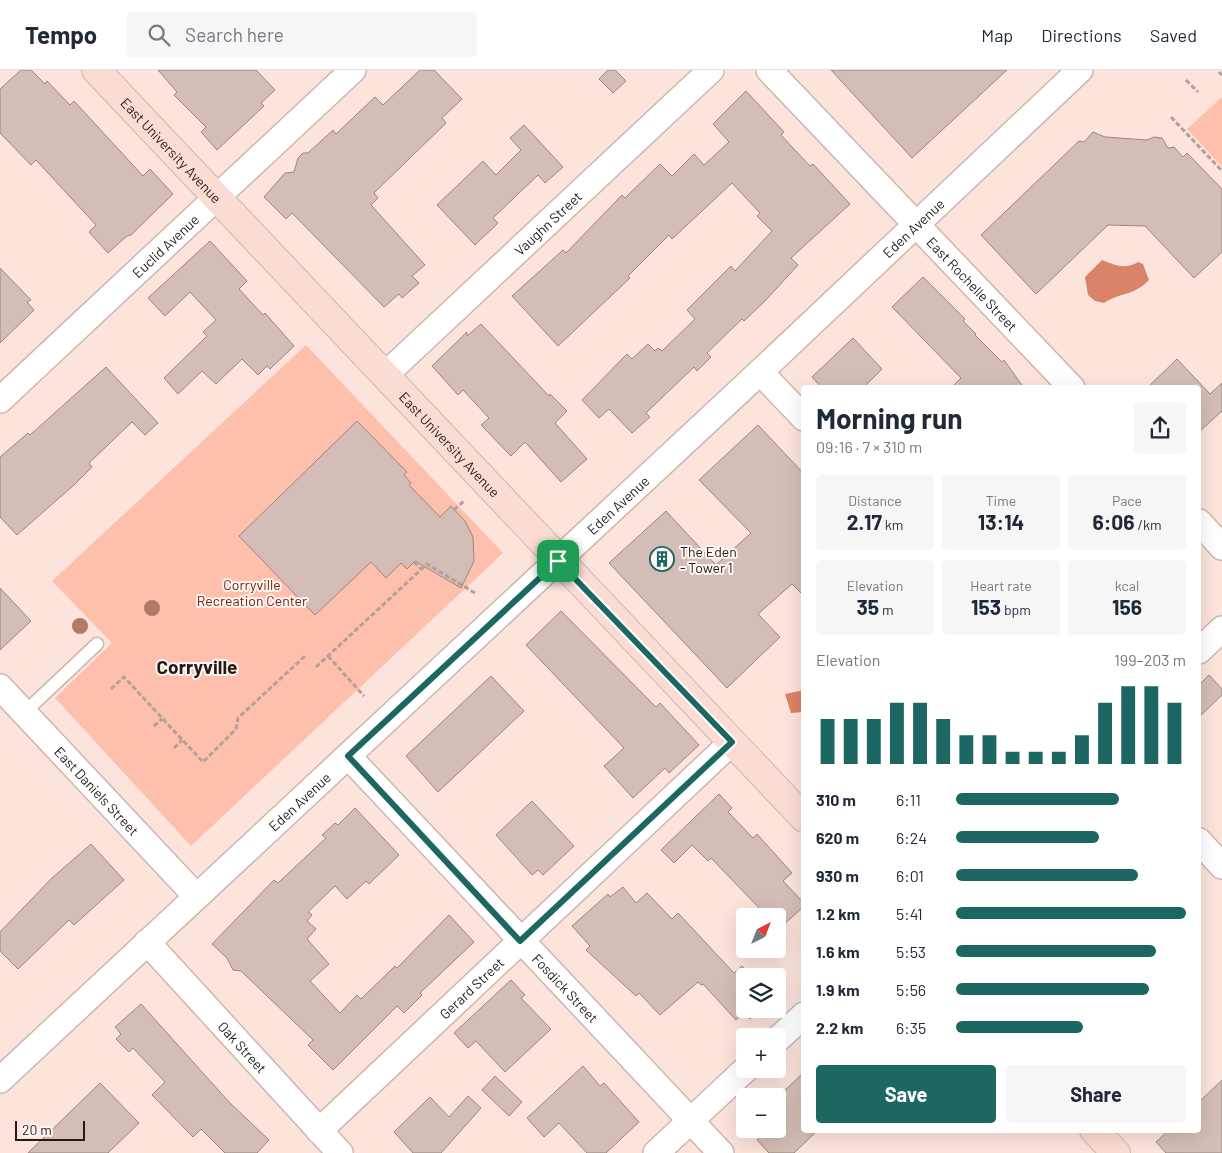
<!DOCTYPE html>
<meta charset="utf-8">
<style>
:root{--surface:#fff;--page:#f6f6f7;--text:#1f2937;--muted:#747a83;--line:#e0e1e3;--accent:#1c6761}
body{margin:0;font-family:Barlow,sans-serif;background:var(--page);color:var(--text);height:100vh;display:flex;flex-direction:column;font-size:19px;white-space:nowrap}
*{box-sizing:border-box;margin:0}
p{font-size:16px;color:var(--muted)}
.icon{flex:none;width:28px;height:28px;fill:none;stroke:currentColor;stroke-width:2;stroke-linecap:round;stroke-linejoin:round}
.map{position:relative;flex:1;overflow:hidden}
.drawer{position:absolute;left:801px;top:315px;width:400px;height:748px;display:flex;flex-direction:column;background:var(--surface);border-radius:5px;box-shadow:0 5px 20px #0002}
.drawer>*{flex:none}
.needle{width:32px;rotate:42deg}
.buttons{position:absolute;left:736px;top:838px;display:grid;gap:10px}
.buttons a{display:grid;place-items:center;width:50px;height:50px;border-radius:5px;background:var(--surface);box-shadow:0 5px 20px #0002;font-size:25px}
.scale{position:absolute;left:15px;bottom:12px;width:70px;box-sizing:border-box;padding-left:5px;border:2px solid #241b19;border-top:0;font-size:14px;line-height:18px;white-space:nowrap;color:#241b19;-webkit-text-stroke:4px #fff5f2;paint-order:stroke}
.pin{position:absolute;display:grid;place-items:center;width:42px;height:42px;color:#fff;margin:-21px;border-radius:10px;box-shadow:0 2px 8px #0006}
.round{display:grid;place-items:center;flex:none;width:52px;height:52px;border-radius:5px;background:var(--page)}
.headline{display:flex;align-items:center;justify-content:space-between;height:85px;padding:0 15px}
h1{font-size:28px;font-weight:700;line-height:38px}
.metrics{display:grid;grid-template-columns:repeat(3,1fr);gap:8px;height:85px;padding:5px 15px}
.metrics div{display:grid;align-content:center;border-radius:5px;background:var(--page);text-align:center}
.metrics b{font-size:21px;font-weight:700}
.metrics small{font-size:14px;font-weight:400}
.metrics p{font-size:14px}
.chart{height:140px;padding:10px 15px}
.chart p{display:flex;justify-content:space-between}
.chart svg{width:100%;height:90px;margin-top:5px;stroke:var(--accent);stroke-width:6}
.action{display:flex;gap:10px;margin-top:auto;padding:10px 15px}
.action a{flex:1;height:58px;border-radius:5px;background:var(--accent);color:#fff;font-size:20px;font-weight:700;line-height:58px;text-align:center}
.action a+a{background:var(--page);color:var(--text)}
ul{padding:0 15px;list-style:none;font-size:16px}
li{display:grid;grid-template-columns:80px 60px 1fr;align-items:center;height:38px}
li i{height:12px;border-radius:6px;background:var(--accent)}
header{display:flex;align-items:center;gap:30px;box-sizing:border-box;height:70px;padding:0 25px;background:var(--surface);border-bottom:1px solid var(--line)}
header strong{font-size:24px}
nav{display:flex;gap:28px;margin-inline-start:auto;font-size:18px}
.search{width:350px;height:45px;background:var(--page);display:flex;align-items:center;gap:12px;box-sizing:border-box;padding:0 18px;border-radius:5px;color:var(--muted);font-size:19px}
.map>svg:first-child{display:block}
.green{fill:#febfac}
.water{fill:#db8368}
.building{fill:#d4bdb7;stroke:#9b867f}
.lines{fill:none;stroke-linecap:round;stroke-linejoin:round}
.lane-casing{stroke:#cdb6b0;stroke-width:15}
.street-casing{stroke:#cdb6b0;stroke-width:28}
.secondary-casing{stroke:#cdb6b0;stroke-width:30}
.path{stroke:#b3a09a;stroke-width:3;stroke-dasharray:5 2.5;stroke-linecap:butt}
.lane{stroke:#fff;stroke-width:12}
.street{stroke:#fff;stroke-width:25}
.secondary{stroke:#fadcd3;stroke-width:28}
.tree{fill:#b07a67}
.route-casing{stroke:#fff;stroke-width:10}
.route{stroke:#1c6761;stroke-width:6}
.labels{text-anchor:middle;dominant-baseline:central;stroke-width:4;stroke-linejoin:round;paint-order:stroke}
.street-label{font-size:14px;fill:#241b19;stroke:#fff5f2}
.poi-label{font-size:14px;fill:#241b19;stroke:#fff5f2;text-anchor:start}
.park-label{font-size:14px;fill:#722307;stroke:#fff5f2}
.district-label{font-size:19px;font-weight:bold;fill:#241b19;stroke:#fff5f2}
</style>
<header>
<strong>Tempo</strong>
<div class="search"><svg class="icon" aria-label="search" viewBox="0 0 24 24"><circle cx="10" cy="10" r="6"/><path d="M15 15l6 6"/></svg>Search here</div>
<nav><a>Map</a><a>Directions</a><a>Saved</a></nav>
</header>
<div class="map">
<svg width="1222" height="1083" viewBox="0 0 1222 1083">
<rect width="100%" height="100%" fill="#fce4dd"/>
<path class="green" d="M1222,27V97L1187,59Z
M306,275L503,483L191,776L55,628L112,573L52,511Z"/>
<path class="water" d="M1102,190C1115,195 1125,200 1138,192L1143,194L1149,210C1134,226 1121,222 1104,233L1095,231L1088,225L1085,207Z
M804,620V642L791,643L785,624Z"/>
<path class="building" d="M21,0H31L45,14L47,11L70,35L74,31L143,106L150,99L173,124L131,165L127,166L108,183L89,162L96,155L36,90L31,95L0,63V19Z
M158,0H256L275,20L261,33L264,36L217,80L201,62L206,57L174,25L177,22Z
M420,0H434L462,29L442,48L446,53L374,123L378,128L371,135L425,195L412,206L419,213L402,228L399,224L384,237L292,143L286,149L264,127L285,103L294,102L298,88L303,83H308L333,60L336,64L375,27L383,35Z
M608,0H615L626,11L613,23L599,9Z
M831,0H1007L912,88Z
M746,21L784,62L781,65L794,79L810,96L813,94L850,134L791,188L798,195L765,231L744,251L742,249L707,283L711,287L697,301L694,297L646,343L650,347L632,363L609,339L599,348L582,330L627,284L632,289L648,274L655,281L658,278L662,281L695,249L687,240L731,196L735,201L772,161L757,146L760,143L732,113L672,169L669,165L628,206L630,208L558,276L512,226L563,180L566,183L622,125L625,128L660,94L672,106L694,84L704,95L729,72L713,54Z
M524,55L563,97L545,113L538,105L493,148L498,153L475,175L437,135L483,91L496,105L521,80L510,68Z
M1093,62L1105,67L1147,70L1154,67L1162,68L1168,78L1174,77L1183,87L1187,83L1222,119V182L1194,208L1145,156L1108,155L1036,224L981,165L1079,71L1084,72Z
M210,171L247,211L239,219L263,245L265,243L294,276L270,299L267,296L258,305L242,289L216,314L202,301L178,324L164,308L207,266L203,262L216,250L190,222L165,246L148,228Z
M0,198L31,230L27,232L34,240L0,273Z
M923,207L965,249L963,251L976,264L975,265L1002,292L1004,290L1024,318H951L961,308L892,237Z
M481,254L549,326L550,324L567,341L555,353L587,389L561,412L525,372L511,386L481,355L489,348L463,320L458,325L432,296L467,262V266Z
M853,268L882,299L863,318H822L812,307Z
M1177,289L1210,324L1222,313V341L1199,362V318H1147Z
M106,297L158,353L145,365L132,352L89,393L92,397L74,415L17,465L0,447V387L28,363L30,365Z
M357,351L407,402L404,405L411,413L409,415L440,447L451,436L465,451L473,467L474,491L461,518L415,491L407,499L401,493L386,508L371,492L315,545L239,466Z
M758,355L804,404V526L792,514L758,544L780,567L727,618L609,493L666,441L716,495L751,463L699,410Z
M0,518L31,551L0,580Z
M561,541L656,637L660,633L699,675L669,703L665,698L633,728L604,696L624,678L526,575Z
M1209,605L1222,619V625L1199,647V615Z
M491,606L524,641L438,722L406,686Z
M719,724L732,738L728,742L753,768L757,764L792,803L783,811L804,833V836L778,860V846H759L763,842L711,788L708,791L692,775L674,793L661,780Z
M532,731L574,776L543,805L538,800L532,805L496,765Z
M355,738L399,785L369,814L366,811L347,829L335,816L308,842L312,845L307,851L316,859L307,869L329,894L310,911L340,943L357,925L361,929L395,896L397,898L449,845L474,872L420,923L422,925L404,943L397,936L333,1000L308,975L313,970L241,901L233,900L227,888L212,874L274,810L278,813L326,768L322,765L335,753L338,755Z
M91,774L124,810L74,855L69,850L18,899L0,881V862L52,808Z
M623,817L636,833L647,823L672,849L678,843L734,903L742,896L752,906H745V939H761L750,949L745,942L736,950L703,914L701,915L698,912L660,945L639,923L636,926L586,880L590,876L572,856L608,824L610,827Z
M511,910L525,925L521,928L551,959L505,1002L476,971L468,978L454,963Z
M141,934L229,1032L269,1070L257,1083H225L201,1059L193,1067L152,1025L165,1012L133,978L129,982L116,969L121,964L115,957Z
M583,996L600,1016L604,1013L639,1052L606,1083H587L559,1053L544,1067L527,1048Z
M804,1002V1060H818L794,1083H769L757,1070L769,1059H778V1027Z
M495,1006L522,1032L509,1046L482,1020Z
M1222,1010V1083H1166L1156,1072L1169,1060H1199V1032Z
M100,1013L139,1053L108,1083H28Z
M468,1026L481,1038L441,1083H413L394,1062L430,1027L449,1047Z"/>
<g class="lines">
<defs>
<path id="lane" d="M24,643L97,574"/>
<g id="street">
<path id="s1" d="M769,0L1072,318"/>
<path d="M760,302L804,348"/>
<path id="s2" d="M384,306L711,0"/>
<path id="s3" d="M0,330L353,0"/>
<path d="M1199,452L1222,477"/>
<path d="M1199,581L1222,559"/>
<path id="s4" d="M0,617L196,826"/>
<path id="s5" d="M348,686L721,1083"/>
<path d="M1199,771L1222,796"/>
<path id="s6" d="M147,872L340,1083"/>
<path d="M778,969L804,945"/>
<path id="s7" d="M0,1010L760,302L1080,0"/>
<path id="s8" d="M319,1061L732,672"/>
<path d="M656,1083L746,999"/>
</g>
<g id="secondary">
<path id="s9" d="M96,0L804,748"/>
<path d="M1094,1060L1116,1083"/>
</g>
</defs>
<use href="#lane" class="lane-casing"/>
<use href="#street" class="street-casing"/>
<use href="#secondary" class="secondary-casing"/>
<path class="path" d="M1219,2L1222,5
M1186,10L1198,22
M1171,47L1222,101
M454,440L464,431
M414,492L421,499
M328,586L364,626
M316,597L427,494L475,523
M111,619L124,607L203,692L236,659L238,648L305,586
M154,656L162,649
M174,678L182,670"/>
<use href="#lane" class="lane"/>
<use href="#street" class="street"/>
<use href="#secondary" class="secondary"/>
</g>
<g class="tree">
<circle cx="152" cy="538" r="8"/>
<circle cx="80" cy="556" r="8"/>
</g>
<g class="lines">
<defs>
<path id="route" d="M558,491L732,672L520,871L348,686Z"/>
</defs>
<use href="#route" class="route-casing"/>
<use href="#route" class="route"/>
</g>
<defs>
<symbol id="building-ring" viewBox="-11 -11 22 22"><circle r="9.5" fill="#fff5f2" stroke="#1c6761" stroke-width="1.5"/><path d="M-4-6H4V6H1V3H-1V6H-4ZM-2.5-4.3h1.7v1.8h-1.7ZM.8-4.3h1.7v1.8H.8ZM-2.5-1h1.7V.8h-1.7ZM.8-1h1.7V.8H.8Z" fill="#1c6761"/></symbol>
</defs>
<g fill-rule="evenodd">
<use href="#building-ring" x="648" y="475" width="28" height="28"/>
</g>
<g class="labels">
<g class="street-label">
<text stroke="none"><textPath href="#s9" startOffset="110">East University Avenue</textPath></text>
<text stroke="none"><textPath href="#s2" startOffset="224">Vaughn Street</textPath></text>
<text stroke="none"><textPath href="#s7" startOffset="1249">Eden Avenue</textPath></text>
<text stroke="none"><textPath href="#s3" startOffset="226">Euclid Avenue</textPath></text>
<text stroke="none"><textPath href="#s1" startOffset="295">East Rochelle Street</textPath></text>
<text stroke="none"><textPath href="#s9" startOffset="515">East University Avenue</textPath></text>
<text stroke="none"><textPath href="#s7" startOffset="844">Eden Avenue</textPath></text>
<text stroke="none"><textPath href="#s4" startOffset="142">East Daniels Street</textPath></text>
<text stroke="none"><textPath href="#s7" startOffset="409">Eden Avenue</textPath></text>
<text stroke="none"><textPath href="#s8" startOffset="209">Gerard Street</textPath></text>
<text stroke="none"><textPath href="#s5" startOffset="318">Fosdick Street</textPath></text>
<text stroke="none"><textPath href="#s6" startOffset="142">Oak Street</textPath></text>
</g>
<g class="poi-label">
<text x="680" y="481">The Eden<tspan x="680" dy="16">- Tower 1</tspan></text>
</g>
<g class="park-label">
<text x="252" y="514">Corryville<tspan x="252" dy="16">Recreation Center</tspan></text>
</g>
<g class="district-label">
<text x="197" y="596">Corryville</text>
</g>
</g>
</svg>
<div class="buttons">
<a><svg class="needle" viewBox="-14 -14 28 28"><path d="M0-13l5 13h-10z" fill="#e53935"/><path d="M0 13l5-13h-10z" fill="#747a83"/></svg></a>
<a><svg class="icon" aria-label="layers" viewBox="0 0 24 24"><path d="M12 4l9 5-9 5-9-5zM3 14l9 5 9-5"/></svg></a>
<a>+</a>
<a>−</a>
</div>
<div class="scale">20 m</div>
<div class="pin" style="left:558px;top:491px;background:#1e9e55"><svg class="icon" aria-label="arrive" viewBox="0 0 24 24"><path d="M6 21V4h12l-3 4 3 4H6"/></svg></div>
<section class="drawer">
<div class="headline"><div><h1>Morning run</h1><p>09:16 · 7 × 310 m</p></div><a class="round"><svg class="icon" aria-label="share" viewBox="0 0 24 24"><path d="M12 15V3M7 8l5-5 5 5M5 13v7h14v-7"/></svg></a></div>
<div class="metrics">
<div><p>Distance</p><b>2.17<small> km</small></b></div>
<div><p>Time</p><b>13:14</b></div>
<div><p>Pace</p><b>6:06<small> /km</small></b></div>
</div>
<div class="metrics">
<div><p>Elevation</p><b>35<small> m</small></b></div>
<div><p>Heart rate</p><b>153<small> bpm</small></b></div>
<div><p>kcal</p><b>156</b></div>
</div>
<div class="chart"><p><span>Elevation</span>199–203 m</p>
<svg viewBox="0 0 160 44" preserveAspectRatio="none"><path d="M5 44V22M15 44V22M25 44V22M35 44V14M45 44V14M55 44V22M65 44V30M75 44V30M85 44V38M95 44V38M105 44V38M115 44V30M125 44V14M135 44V6M145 44V6M155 44V14"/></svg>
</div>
<ul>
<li><b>310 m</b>6:11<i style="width:71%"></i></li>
<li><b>620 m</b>6:24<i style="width:62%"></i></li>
<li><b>930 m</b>6:01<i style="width:79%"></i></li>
<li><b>1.2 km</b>5:41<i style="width:100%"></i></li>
<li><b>1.6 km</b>5:53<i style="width:87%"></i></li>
<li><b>1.9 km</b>5:56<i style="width:84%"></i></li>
<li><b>2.2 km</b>6:35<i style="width:55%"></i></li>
</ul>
<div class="action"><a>Save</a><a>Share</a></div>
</section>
</div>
